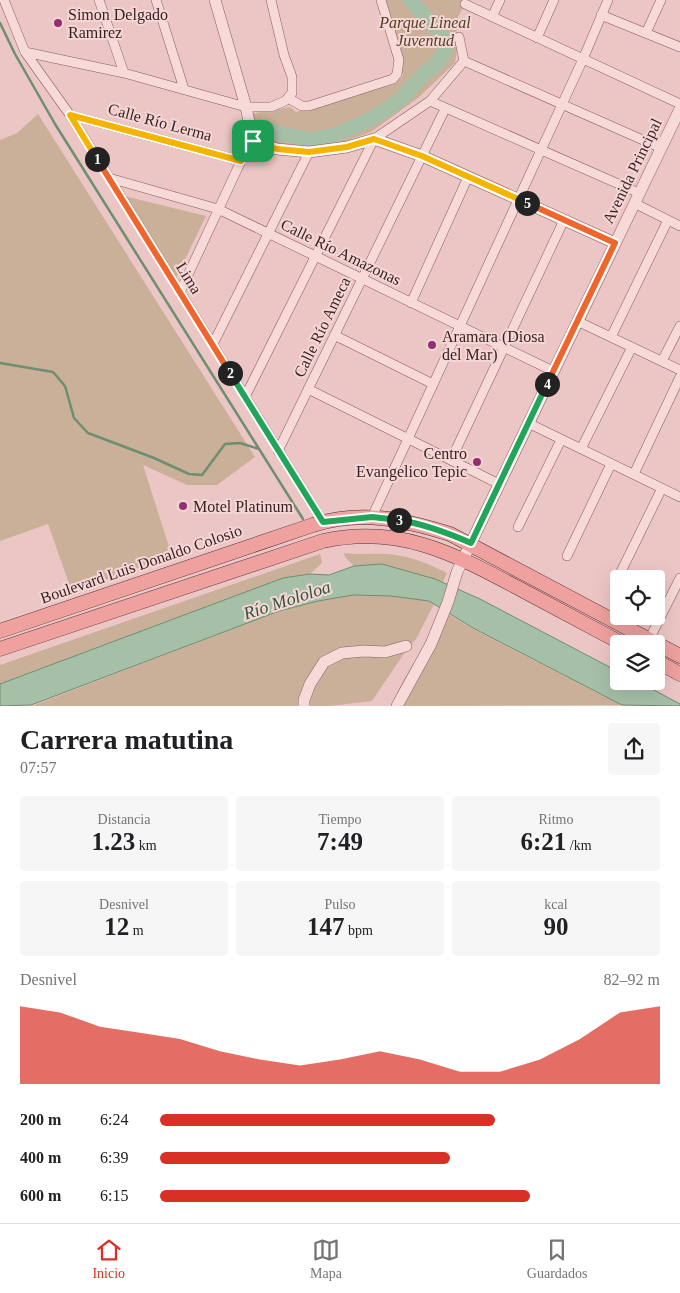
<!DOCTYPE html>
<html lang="es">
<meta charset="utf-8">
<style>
:root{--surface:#fff;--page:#f6f6f6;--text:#202124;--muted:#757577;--line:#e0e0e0;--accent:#d93025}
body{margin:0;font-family:Georgia,serif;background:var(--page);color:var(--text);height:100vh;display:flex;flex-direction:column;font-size:19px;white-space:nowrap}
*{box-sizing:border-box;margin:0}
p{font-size:16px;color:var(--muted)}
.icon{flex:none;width:28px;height:28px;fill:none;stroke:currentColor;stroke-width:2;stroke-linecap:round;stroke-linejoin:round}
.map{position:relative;height:706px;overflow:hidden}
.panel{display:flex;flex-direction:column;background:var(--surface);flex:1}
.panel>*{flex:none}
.tools{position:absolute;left:610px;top:570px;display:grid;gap:10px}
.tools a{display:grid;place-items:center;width:55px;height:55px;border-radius:5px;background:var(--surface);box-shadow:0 5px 20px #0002;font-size:25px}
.pin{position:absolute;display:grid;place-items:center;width:42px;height:42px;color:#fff;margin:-21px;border-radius:10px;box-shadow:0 2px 8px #0006}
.km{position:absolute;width:25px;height:25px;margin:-12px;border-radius:50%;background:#222;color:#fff;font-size:14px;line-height:25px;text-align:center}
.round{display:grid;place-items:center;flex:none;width:52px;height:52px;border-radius:5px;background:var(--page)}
.headline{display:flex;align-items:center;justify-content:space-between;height:85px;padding:0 20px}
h1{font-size:28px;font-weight:700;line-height:38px}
.metrics{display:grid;grid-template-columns:repeat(3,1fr);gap:8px;height:85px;padding:5px 20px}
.metrics div{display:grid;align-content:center;border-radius:5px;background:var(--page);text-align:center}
.metrics b{font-size:25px;font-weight:700}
.metrics small{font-size:14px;font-weight:400}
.metrics p{font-size:14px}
.chart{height:140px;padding:10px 20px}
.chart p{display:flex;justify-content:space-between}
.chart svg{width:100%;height:90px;margin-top:5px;fill:var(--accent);opacity:.7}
ul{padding:0 20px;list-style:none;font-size:16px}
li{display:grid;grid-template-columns:80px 60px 1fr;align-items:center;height:38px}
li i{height:12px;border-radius:6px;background:var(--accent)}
.tab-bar{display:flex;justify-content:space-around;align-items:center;height:70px;border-top:1px solid var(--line);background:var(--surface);font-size:14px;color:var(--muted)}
.tab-bar a{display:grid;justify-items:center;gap:2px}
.tab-bar .on{color:var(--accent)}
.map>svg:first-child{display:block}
.green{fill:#caaf99}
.water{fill:#a6c0a7;stroke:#6d8e70}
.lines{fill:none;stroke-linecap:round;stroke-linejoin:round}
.stream{stroke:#6d8e70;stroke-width:2.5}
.river{stroke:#a6c0a7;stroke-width:15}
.minor-casing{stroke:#865c61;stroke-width:10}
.tertiary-casing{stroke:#865c61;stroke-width:12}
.primary-casing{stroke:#543037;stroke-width:15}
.minor{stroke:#f7d9d8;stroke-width:9}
.tertiary{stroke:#f7d9d8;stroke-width:11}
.primary{stroke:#eea19e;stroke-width:14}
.split-1-casing{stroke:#fff;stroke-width:10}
.split-2-casing{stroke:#fff;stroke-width:10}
.split-3-casing{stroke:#fff;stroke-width:10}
.split-4-casing{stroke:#fff;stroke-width:10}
.split-5-casing{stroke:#fff;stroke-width:10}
.split-6-casing{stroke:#fff;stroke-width:10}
.split-1{stroke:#f5b400;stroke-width:6}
.split-2{stroke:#f0652b;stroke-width:6}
.split-3{stroke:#22a559;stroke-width:6}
.split-4{stroke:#22a559;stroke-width:6}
.split-5{stroke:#f0652b;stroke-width:6}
.split-6{stroke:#f5b400;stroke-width:6}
.poi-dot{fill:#932e71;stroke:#f4d6d4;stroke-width:2}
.labels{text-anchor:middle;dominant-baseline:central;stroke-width:4;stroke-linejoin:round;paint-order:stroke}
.poi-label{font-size:16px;fill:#371f23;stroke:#f4d6d4;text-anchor:start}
.park-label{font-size:16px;font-style:italic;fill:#534027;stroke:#f4d6d4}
.street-label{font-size:16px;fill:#371f23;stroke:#f4d6d4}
.water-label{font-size:18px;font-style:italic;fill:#2f563a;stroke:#f4d6d4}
</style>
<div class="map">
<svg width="680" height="706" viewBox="0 0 680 706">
<rect width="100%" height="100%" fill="#ecc6c5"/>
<path class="green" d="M383,0H467L458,17L456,38L458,44L455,63L418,98L371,132L343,142L303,146L255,141L250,114L290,107L296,112L395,84L403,76Z
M38,114L255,457L217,485H187L143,465L172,556L72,592L48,524L0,541V140L17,133Z
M124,196L206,216L176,278Z
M344,553C358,555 373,553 387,554C407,555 430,564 447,573L443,582L382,564L354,566L345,557Z
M320,554L322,563L310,574L283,578L0,684V665Z
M353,595C373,596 417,594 434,604L416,639L409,646L372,701L329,706H32L279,611L318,601Z
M443,611L473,629L621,705L392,706C400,684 412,665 425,646C432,635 438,622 443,611Z"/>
<path class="water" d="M382,564L435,579L480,599L619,672V681H637L680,704V706L622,705L473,628L429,601L391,596L353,595L318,601L279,611L31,705L0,706V684L283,578L310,574L329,575L354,566Z"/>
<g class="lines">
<path class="stream" d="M0,23L15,54L55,124L303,519
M0,363L53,372L65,386L74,418L88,433L154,458L189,474L202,475L225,444L240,443L259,449"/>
<path class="river" d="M248,126C260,129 306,140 315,139C345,134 381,116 404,96C410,90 416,82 422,76C434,65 439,64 446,48L441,34L410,0"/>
<defs>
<path id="minor" d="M4,0L25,52L70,115L323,522
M99,0L124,73
M156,0L184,89
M465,4L680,104
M601,15L680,47
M492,17L500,0
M646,33L661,0
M537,38L554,0
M25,52L124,73L246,107H271L285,101L292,93V77L284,55L271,0
M464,61L661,148
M288,98L302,106H309L393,79L397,74L399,60L381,0
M430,101L639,193
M70,115L241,161
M109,178L218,209L553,371
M634,203L680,226
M180,292L241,161L253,141
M411,303L468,177
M577,321L680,370
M334,335L433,384
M611,337L668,220
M213,344L309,152
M662,361L680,326
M308,389L499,484
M245,397L374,139L430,101L464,61L459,37
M528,423L680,497
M581,449L632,347
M278,451L445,109
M451,460L564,220
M634,474L680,377
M372,517L583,59L608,0
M518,527L561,440
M567,556L611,464
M615,584L662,488
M649,640L680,578"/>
<path id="tertiary" d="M215,0L246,107L253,141L277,149L309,152L347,147L374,139L422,156L615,243
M304,706V700L310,684L324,662L342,653L364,651L385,652L406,646
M397,706L431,644L448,602L457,572L680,109"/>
<path id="primary" d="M0,631L313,525C362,510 402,519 450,534L680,656
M0,649L323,541C401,524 456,555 522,590C556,608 590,626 623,644
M656,661L680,674"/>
</defs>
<use href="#minor" class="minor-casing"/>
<use href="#tertiary" class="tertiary-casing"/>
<use href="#primary" class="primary-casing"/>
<use href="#minor" class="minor"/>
<use href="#tertiary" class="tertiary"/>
<use href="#primary" class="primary"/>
</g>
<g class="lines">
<defs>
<path id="split-1" d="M97,159L70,115L241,161L253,141"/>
<path id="split-2" d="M97,159L230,373"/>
<path id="split-3" d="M230,373L323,522L372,517L399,520"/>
<path id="split-4" d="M399,520C424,524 448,533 471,543L547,384"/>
<path id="split-5" d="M527,203L615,243L547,384"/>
<path id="split-6" d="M253,141L277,149L309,152L347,147L374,139L422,156L527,203"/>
</defs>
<use href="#split-1" class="split-1-casing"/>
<use href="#split-2" class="split-2-casing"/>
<use href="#split-3" class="split-3-casing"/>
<use href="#split-4" class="split-4-casing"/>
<use href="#split-5" class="split-5-casing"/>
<use href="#split-6" class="split-6-casing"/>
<use href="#split-1" class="split-1"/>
<use href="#split-2" class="split-2"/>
<use href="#split-3" class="split-3"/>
<use href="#split-4" class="split-4"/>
<use href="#split-5" class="split-5"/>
<use href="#split-6" class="split-6"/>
</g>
<g class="poi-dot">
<circle cx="58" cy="23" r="5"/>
<circle cx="432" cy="345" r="5"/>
<circle cx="477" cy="462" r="5"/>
<circle cx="183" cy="506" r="5"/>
</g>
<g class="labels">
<g class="poi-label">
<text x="68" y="14">Simon Delgado<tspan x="68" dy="18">Ramirez</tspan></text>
<text x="442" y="336">Aramara (Diosa<tspan x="442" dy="18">del Mar)</tspan></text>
<text x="467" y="453" text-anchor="end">Centro<tspan x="467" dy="18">Evangelico Tepic</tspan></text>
<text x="193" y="506">Motel Platinum</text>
</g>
<g class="park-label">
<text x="425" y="22">Parque Lineal<tspan x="425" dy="18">Juventud</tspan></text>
</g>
<g class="street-label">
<text transform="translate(160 122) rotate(15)">Calle Río Lerma</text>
<text transform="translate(632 171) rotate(-64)">Avenida Principal</text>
<text transform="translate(341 252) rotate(26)">Calle Río Amazonas</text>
<text transform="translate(189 278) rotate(58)">Lima</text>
<text transform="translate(322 327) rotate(-64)">Calle Río Ameca</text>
<text transform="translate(141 564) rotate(-19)">Boulevard Luis Donaldo Colosio</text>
</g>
<g class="water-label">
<text transform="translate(287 600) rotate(-18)">Río Mololoa</text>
</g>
</g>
</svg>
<div class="tools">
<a><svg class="icon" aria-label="locate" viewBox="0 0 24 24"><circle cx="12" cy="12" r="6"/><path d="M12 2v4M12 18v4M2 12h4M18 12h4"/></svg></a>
<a><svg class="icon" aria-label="layers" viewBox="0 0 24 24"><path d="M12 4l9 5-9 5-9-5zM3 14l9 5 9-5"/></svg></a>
</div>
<div class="pin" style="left:253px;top:141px;background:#1e9e55"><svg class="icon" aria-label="arrive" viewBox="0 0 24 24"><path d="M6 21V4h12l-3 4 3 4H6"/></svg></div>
<b class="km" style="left:97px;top:159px">1</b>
<b class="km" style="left:230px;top:373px">2</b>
<b class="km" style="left:399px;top:520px">3</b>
<b class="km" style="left:547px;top:384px">4</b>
<b class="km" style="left:527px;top:203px">5</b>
</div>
<section class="panel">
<div class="headline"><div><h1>Carrera matutina</h1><p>07:57</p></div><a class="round"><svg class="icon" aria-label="share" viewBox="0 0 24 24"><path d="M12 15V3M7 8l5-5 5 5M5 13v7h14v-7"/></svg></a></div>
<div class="metrics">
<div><p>Distancia</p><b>1.23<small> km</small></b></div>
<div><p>Tiempo</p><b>7:49</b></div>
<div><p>Ritmo</p><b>6:21<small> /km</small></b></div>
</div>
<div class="metrics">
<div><p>Desnivel</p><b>12<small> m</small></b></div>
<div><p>Pulso</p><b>147<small> bpm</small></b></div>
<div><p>kcal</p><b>90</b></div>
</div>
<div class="chart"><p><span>Desnivel</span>82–92 m</p>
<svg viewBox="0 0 160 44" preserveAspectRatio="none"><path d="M0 44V6L10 9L20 16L30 19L40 22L50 28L60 32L70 35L80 32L90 28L100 32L110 38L120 38L130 32L140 22L150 9L160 6V44z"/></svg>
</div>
<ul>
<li><b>200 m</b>6:24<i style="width:67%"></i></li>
<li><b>400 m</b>6:39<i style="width:58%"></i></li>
<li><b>600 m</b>6:15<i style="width:74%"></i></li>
</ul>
</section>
<nav class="tab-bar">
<a class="on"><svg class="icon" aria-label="home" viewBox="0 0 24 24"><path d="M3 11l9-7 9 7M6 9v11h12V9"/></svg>Inicio</a>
<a><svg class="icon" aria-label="map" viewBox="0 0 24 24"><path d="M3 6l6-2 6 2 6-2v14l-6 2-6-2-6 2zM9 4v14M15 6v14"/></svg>Mapa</a>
<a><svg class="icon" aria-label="saved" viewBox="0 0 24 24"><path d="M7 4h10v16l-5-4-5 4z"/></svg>Guardados</a>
</nav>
